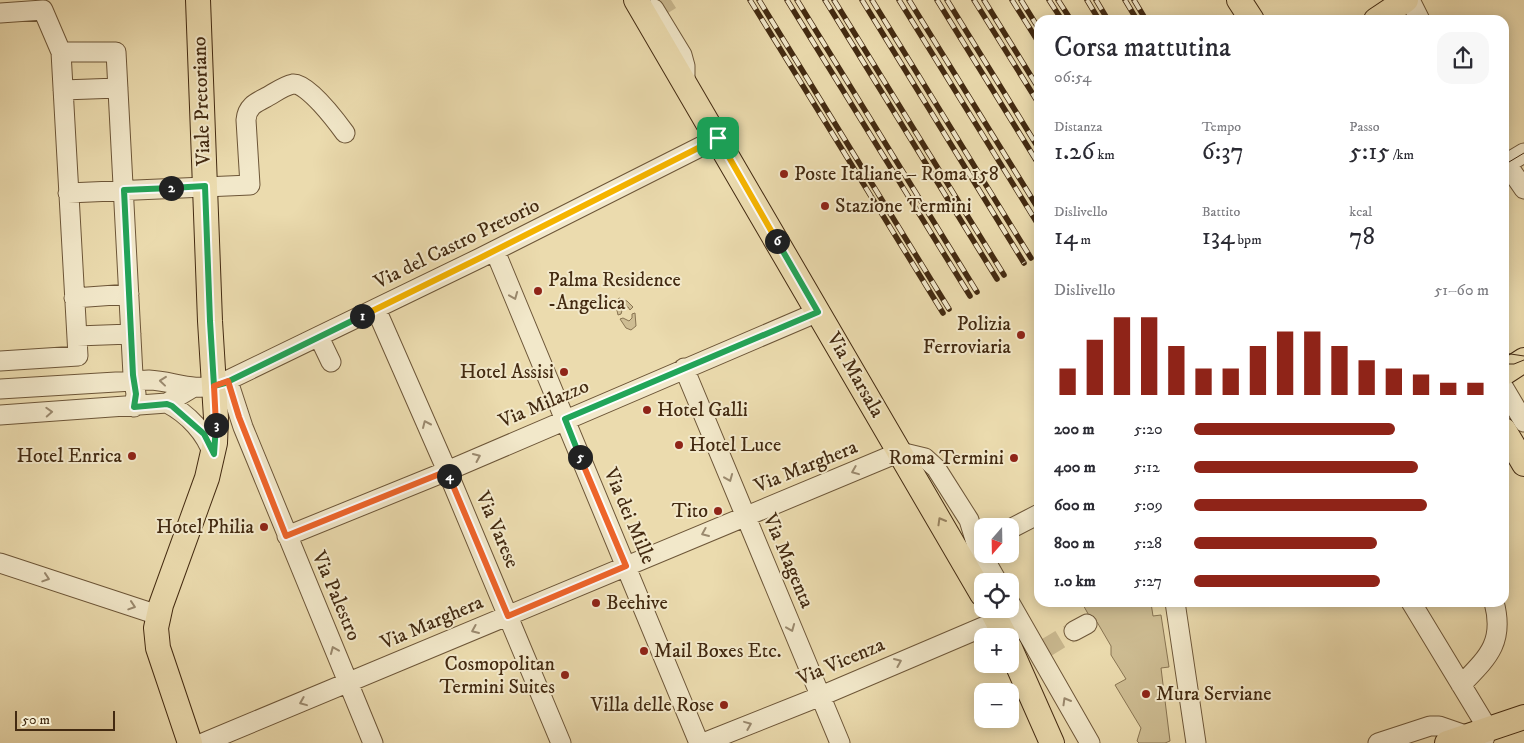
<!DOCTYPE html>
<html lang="it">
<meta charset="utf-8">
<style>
:root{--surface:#fff;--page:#f7f7f7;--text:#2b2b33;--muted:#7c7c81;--accent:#8f2418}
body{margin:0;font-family:"IM FELL DW Pica",serif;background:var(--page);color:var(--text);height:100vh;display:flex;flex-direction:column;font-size:19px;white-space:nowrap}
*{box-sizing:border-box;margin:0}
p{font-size:16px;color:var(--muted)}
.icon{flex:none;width:28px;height:28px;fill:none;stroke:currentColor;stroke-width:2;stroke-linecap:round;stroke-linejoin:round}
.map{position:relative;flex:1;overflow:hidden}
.panel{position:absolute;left:1034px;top:15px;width:475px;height:592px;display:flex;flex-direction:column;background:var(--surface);border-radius:15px;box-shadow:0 2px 12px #0003}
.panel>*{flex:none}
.needle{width:32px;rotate:200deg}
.tools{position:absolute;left:974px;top:518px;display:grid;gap:10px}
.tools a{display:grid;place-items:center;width:45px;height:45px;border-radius:10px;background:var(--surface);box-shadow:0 2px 12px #0003;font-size:25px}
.scale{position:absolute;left:15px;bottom:12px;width:100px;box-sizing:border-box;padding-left:5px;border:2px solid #432a11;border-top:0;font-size:14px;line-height:18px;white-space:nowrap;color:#432a11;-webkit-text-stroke:4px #f2e8ca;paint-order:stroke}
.pin{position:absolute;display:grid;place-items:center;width:42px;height:42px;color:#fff;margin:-21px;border-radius:10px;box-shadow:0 2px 8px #0006}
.km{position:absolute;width:25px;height:25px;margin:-12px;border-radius:50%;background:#222;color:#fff;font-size:14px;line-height:25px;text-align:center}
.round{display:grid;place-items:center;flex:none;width:52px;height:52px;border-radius:15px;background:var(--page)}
.summary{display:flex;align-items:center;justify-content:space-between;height:85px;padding:0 20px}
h1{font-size:28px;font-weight:600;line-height:38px}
.stats{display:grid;grid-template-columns:repeat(3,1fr);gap:8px;height:85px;padding:5px 20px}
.stats div{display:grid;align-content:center}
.stats b{font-size:25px;font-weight:600}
.stats small{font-size:14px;font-weight:400}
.stats p{font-size:14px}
.chart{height:140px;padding:10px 20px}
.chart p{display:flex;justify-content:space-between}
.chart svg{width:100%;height:90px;margin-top:5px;stroke:var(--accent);stroke-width:6}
ul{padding:0 20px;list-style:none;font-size:16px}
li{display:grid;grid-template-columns:80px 60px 1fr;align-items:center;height:38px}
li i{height:12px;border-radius:6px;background:var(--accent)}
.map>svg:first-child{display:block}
.green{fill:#cebd93;stroke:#887452}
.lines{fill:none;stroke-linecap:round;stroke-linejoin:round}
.minor-tunnel{stroke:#c9b88f;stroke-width:19;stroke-dasharray:19 9;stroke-linecap:butt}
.minor-casing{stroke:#6d5638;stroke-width:21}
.major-casing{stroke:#432a11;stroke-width:26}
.minor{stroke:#f2e8ca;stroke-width:19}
.major{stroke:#ebdbae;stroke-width:24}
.tram{stroke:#432a11;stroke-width:1}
.rail-casing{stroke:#432a11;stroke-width:5.5}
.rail{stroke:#f2e8ca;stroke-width:4;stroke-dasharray:11;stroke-linecap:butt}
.oneway{stroke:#9a896e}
.oneway2{stroke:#978260}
.split-1-casing{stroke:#fff;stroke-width:10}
.split-2-casing{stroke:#fff;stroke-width:10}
.split-3-casing{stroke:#fff;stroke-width:10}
.split-4-casing{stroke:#fff;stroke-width:10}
.split-5-casing{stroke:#fff;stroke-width:10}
.split-6-casing{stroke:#fff;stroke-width:10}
.split-7-casing{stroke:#fff;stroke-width:10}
.split-1{stroke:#f5b400;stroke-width:6}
.split-2{stroke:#22a559;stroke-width:6}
.split-3{stroke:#22a559;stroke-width:6}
.split-4{stroke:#f0652b;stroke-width:6}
.split-5{stroke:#f0652b;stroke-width:6}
.split-6{stroke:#22a559;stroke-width:6}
.split-7{stroke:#f5b400;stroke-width:6}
.poi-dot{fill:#8f2418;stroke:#f2e8ca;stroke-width:2}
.labels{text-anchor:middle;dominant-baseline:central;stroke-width:4;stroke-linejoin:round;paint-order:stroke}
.street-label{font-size:20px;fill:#432a11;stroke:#f2e8ca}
.poi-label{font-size:20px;fill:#432a11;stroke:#f2e8ca;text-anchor:start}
</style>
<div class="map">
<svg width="1524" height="743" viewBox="0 0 1524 743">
<rect width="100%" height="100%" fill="#ebdbae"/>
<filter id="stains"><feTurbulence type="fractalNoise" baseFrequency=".004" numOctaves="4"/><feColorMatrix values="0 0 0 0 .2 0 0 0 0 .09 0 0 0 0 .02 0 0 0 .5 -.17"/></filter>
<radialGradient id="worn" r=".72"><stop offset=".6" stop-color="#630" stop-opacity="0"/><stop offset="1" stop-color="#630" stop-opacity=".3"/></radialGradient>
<path class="green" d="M619,298L627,301L633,307L630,310L628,307H623L621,314L618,315L616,306Z
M635,313L636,326L631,330L626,328L620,319L623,318L629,321L632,318V314Z
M1082,603H1151L1153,616L1161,615L1169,667L1161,668L1170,741L1165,743H1139L1137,741L1141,728L1115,685L1126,679L1111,655V646L1097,622L1091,619Z"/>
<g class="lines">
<path class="minor-tunnel" d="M655,10L671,0
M1044,649L1074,631"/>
<defs>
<path id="minor" d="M1410,0L1420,20
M654,9L682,55L685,66V81
M0,13L43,10L61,52L78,356L0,361
M61,52H116L133,375L136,394L134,407
M63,90L118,88
M1504,160L1524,189
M1504,165L1524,153
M68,193L250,185L246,120C247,107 255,103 265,98C273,94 283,86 293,84C307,82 337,122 345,133
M495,251L699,743
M74,298L129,294
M376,309L451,480L561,743
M77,336L131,334
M319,337L331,362
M684,368L840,743
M228,381L243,427L373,743
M1504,388L1524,422
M0,389L149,380C173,381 193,392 218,385L480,258L718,138
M167,403C188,414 206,433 213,455
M0,415L167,403L192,388
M1010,529L1039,514
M287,536L447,471L818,312
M0,563L158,615
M1175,602L1196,743
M1411,602L1488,729L1483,742
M1010,603L1090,743
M1074,631L1087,624
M1461,685C1487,658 1505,643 1494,602
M203,743L900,452L925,458L936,468L969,520L977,546L997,581
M703,743L821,696L997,621
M1378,743L1430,726H1439L1468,736"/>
<path id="major" d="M636,0L982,594
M1239,0L1252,20
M1376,20L1406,0
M1504,373L1524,360
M1504,430L1524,464
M991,609L1005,636
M1010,648L1052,743
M190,743L158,648L156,628L161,605L207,478L215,443L216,418L210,321L198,0
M1447,743L1524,717"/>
</defs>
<use href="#minor" class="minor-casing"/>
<use href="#major" class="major-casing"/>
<use href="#minor" class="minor"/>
<use href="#major" class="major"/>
<path class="tram" d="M1504,165L1524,153
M1504,353L1524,356
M1504,364H1514L1524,360"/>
<defs>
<path id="rail" d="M750,0L943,313
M759,0L949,309
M787,0L970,296
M797,0L977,292
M825,0L997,279
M834,0L1004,275
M862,0L1024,263
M872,0L1031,258
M899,0L1039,226
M909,0L1039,210
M937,0L1039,165
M947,0L1039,149
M974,0L1039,104
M984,0L1039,89
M1012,0L1039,43
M1021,0L1039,29
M1049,0L1062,20
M1058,0L1071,20
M1087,0L1099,20
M1096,0L1108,20
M1125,0L1137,20
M1134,0L1146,20"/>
</defs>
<use href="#rail" class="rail-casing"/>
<use href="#rail" class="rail"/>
</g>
<defs><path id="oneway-chevron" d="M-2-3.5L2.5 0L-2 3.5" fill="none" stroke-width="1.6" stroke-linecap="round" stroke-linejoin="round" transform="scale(1.25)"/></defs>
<g class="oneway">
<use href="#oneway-chevron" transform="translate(514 296) rotate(68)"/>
<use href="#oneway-chevron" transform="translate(163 381) rotate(-174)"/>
<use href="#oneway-chevron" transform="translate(49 412) rotate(-3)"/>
<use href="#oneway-chevron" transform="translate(426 424) rotate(-114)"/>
<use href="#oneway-chevron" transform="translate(477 457) rotate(-24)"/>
<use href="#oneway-chevron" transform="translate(855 471) rotate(158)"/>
<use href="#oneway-chevron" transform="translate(729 478) rotate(68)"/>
<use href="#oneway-chevron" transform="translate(705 533) rotate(157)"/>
<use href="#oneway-chevron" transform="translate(46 578) rotate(18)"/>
<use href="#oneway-chevron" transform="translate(132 606) rotate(18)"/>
<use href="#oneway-chevron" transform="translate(791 628) rotate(68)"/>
<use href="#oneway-chevron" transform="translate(475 630) rotate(157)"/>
<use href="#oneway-chevron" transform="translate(334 650) rotate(-113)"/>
<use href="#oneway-chevron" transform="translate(898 662) rotate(-23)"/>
<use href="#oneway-chevron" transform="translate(1066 701) rotate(-120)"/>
<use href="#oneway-chevron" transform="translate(303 702) rotate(158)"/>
<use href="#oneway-chevron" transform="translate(748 725) rotate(-22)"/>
</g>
<use class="oneway2" href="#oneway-chevron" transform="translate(941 521) rotate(-120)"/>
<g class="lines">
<defs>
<path id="split-1" d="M362,316L480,258L718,138"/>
<path id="split-2" d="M171,188L205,186L210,321L214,386L225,383L362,316"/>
<path id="split-3" d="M171,188L124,190L133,375L136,394L134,407L167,404L172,406L204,434L214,454L216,425"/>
<path id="split-4" d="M216,425L214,386L228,381L239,417L286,536L447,471L449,476"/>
<path id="split-5" d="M449,476L508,616L626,566L580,457"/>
<path id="split-6" d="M580,457L565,419L818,312L777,241"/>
<path id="split-7" d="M718,138L777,241"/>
</defs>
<use href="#split-1" class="split-1-casing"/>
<use href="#split-2" class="split-2-casing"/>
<use href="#split-3" class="split-3-casing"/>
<use href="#split-4" class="split-4-casing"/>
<use href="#split-5" class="split-5-casing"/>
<use href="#split-6" class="split-6-casing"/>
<use href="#split-7" class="split-7-casing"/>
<use href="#split-1" class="split-1"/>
<use href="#split-2" class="split-2"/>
<use href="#split-3" class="split-3"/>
<use href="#split-4" class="split-4"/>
<use href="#split-5" class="split-5"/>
<use href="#split-6" class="split-6"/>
<use href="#split-7" class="split-7"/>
</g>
<g class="poi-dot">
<circle cx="784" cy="174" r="5"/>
<circle cx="825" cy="206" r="5"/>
<circle cx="538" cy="291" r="5"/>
<circle cx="1021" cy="335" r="5"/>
<circle cx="564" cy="372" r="5"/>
<circle cx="647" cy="410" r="5"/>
<circle cx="679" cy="445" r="5"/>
<circle cx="132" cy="456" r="5"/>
<circle cx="1014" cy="458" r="5"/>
<circle cx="718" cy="511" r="5"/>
<circle cx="264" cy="527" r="5"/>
<circle cx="596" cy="603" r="5"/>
<circle cx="644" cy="651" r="5"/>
<circle cx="565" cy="675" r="5"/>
<circle cx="1146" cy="694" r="5"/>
<circle cx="724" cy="705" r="5"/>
</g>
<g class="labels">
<g class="street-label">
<text transform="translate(202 101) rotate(-92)">Viale Pretoriano</text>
<text transform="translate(457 244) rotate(-26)">Via del Castro Pretorio</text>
<text transform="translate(855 375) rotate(60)">Via Marsala</text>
<text transform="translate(544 404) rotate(-23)">Via Milazzo</text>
<text transform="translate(806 467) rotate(-22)">Via Marghera</text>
<text transform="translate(629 516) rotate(67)">Via dei Mille</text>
<text transform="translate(497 530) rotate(67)">Via Varese</text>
<text transform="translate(788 561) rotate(67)">Via Magenta</text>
<text transform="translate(336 596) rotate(67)">Via Palestro</text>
<text transform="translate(432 623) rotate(-23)">Via Marghera</text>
<text transform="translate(841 662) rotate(-23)">Via Vicenza</text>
</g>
<g class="poi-label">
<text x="794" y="174">Poste Italiane – Roma 158</text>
<text x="835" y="206">Stazione Termini</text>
<text x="548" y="280">Palma Residence<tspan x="548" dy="23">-Angelica</tspan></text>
<text x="1011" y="324" text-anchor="end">Polizia<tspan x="1011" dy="23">Ferroviaria</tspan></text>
<text x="554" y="372" text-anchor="end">Hotel Assisi</text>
<text x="657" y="410">Hotel Galli</text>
<text x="689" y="445">Hotel Luce</text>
<text x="122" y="456" text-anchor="end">Hotel Enrica</text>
<text x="1004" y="458" text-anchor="end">Roma Termini</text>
<text x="708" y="511" text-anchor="end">Tito</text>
<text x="254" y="527" text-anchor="end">Hotel Philia</text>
<text x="606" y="603">Beehive</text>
<text x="654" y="651">Mail Boxes Etc.</text>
<text x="555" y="664" text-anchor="end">Cosmopolitan<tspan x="555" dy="23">Termini Suites</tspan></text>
<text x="1156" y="694">Mura Serviane</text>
<text x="714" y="705" text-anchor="end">Villa delle Rose</text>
</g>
</g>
<rect width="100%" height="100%" filter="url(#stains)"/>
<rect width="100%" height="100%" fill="url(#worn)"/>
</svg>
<div class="tools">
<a><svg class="needle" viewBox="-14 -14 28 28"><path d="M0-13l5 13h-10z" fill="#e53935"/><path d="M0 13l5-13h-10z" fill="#7c7c81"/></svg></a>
<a><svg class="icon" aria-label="locate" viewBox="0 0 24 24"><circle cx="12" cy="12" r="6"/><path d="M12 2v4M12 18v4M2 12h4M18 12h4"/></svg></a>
<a>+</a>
<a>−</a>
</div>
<div class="scale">50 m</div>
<div class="pin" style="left:718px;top:138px;background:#1e9e55"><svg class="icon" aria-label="arrive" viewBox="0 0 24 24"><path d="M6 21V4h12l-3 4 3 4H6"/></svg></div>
<b class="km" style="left:362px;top:316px">1</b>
<b class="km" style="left:171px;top:188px">2</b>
<b class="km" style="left:216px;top:425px">3</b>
<b class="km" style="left:449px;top:476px">4</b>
<b class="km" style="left:580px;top:457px">5</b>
<b class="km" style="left:777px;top:241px">6</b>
<section class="panel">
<div class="summary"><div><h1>Corsa mattutina</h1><p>06:54</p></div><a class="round"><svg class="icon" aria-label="share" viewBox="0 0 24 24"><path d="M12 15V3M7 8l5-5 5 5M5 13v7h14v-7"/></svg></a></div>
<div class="stats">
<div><p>Distanza</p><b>1.26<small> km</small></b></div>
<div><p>Tempo</p><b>6:37</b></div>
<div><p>Passo</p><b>5:15<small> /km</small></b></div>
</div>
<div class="stats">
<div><p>Dislivello</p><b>14<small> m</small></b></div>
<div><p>Battito</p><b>134<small> bpm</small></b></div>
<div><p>kcal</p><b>78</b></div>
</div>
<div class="chart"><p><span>Dislivello</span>51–60 m</p>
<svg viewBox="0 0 160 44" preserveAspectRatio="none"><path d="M5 44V31M15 44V17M25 44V6M35 44V6M45 44V20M55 44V31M65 44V31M75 44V20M85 44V13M95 44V13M105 44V20M115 44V27M125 44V31M135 44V34M145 44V38M155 44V38"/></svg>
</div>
<ul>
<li><b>200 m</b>5:20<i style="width:68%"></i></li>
<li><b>400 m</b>5:12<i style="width:76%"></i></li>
<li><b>600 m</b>5:09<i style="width:79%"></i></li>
<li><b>800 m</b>5:28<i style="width:62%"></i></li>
<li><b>1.0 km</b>5:27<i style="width:63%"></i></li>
</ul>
</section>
</div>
